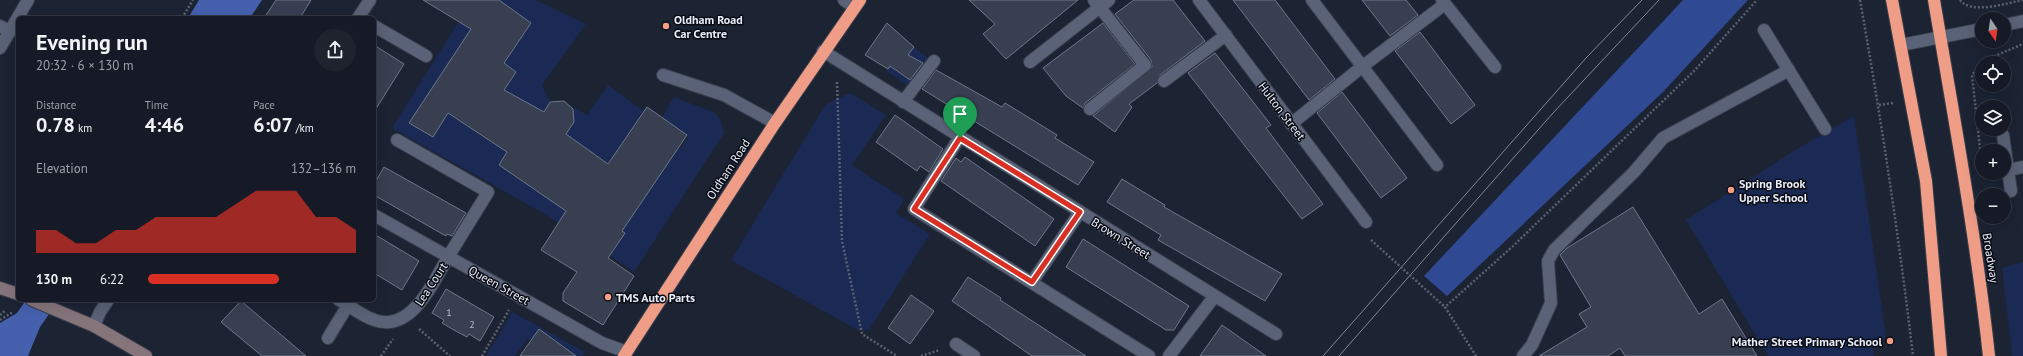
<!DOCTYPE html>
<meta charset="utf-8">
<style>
:root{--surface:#151a26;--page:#1e232e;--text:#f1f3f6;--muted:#9da1a7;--line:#343843;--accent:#d93025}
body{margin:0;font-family:"PT Sans",sans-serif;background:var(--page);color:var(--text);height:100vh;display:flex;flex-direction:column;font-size:15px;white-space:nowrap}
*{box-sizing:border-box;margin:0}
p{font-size:13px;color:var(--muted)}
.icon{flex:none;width:22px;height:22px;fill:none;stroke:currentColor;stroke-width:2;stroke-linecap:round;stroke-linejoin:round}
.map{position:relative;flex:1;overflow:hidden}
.side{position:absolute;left:16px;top:16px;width:360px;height:286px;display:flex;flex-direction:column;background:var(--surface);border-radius:6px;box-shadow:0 4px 16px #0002,0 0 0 1px var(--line)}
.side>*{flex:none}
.needle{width:26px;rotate:167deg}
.fabs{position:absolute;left:1975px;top:12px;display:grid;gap:8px}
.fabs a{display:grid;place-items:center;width:36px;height:36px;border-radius:50%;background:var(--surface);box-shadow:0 4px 16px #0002,0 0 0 1px var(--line);font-size:20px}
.pin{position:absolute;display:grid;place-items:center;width:34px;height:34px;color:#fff;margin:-41px -17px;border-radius:50% 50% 50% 0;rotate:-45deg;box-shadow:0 0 4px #0007}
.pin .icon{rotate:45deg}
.round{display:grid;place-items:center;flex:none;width:42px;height:42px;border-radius:21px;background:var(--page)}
.headline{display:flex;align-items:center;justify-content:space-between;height:68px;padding:0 20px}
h1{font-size:22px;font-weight:800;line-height:30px}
.stats{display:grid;grid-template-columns:repeat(3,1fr);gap:6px;height:68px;padding:4px 20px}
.stats div{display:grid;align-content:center}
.stats b{font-size:20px;font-weight:800}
.stats small{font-size:11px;font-weight:400}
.stats p{font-size:11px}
.chart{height:112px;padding:8px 20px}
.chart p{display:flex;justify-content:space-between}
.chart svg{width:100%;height:72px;margin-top:4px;fill:var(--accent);opacity:.7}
ul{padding:0 20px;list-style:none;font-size:13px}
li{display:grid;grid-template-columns:64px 48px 1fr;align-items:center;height:30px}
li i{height:10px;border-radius:5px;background:var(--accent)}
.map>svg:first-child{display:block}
.green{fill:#1b2a54}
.forest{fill:#304993}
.water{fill:#4561ae}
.building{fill:#373f51;stroke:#6e778b}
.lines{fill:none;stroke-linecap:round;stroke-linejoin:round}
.lane-casing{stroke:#383e4c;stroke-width:14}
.street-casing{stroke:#383e4c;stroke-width:14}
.secondary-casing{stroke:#383e4c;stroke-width:14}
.highway-casing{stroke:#383e4c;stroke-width:14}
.path{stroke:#5a6170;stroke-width:2.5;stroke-dasharray:2 2;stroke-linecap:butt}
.lane{stroke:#596276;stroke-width:12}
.street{stroke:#596276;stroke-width:12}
.secondary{stroke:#86747b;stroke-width:12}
.highway{stroke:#f09d87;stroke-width:12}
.tram{stroke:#818795;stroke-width:1}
.path-bridge{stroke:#5a6170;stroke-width:2.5;stroke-dasharray:2 2;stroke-linecap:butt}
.route-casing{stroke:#fff;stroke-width:8}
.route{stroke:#d93025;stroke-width:5}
.poi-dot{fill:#f49e88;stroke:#090c14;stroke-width:1.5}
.labels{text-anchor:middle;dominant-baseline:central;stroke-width:3;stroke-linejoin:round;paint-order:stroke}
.number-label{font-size:10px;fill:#bcc2cf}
.poi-label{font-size:12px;font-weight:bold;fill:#e8edf9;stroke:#090c14;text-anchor:start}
.street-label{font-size:12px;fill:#e8edf9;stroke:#090c14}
</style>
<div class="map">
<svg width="2023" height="356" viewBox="0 0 2023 356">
<rect width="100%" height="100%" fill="#1c2333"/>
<path class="green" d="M472,0H491L409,123L433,137L448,113L507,152L499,165L618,243L625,233L622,231L678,148L680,149L688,137L662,118L674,97L715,113L721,121L724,133L634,272L564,225L392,128Z
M499,0H536L586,24L542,85L550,102L544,112L503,92L513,76V69L504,63L531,23Z
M914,47L928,58L908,86L886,71L895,55Z
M608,85L644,111L608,164L566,134L574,122L573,109L576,108L587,115Z
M850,93L886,115L852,165L904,199L896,213L930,234L869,330H858L731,260L826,104Z
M1854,116L1886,337L1873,345L1874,356H1768L1686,220L1802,146Z
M2023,262V356H2012L2002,268Z
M512,312L585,352L582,356H554L561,345L540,329L531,340L528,338L515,356H486Z"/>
<path class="forest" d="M1683,0H1748L1663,92L1447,296L1424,276Z"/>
<path class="water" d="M199,0H262L250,18H188Z
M26,300H59L40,327L28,356H0V323L17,313Z"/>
<path class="building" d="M276,0H311L300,18H264Z
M423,0H499L531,23L504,63L516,72L504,90L544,112L550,102L564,101L573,109L574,122L566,134L608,164L647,107L687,135L622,231L625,233L608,258L634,276L603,325L563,301V293L577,272L541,250L566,211L499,165L507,152L448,113L433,137L409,123L471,29Z
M969,0H1078L1006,59L983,34L995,24Z
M1134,0H1173L1205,41L1160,75L1157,83L1129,104L1132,107L1115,132L1093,116L1152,67L1151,60L1115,14Z
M1233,0H1275L1335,79L1309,100Z
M1362,0H1406L1418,15L1390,36Z
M887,23L914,47L908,55L923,63L910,80L890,66L888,69L865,55Z
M1103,23L1135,64L1085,103L1083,108L1066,96L1043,68Z
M1420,32L1475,105L1451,124L1395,51Z
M374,45L404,64L374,112Z
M1215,53L1271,125L1266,128L1323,204L1302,219L1188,73Z
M936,70L1002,107L1005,103L1057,135L1055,138L1094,162L1078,185L922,89Z
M1342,92L1407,178L1381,198L1317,113Z
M895,115L943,149L929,172L920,166L917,171L876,142Z
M965,157L1054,219L1035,246L941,181L956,158L961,162Z
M384,167L466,213L452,236L447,234L446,236L374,195V184Z
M1122,179L1165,205L1164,207L1282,274L1265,301L1158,240L1161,235L1107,202Z
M1633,207L1699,314L1722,299L1757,356H1625L1620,348L1608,356H1539L1587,327L1579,314L1591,307L1560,255L1567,248Z
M374,234L419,261L402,290L374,273Z
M1083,239L1189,306L1174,330H1166L1066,267Z
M968,277L1001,298L1000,300L1086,356H1032L952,301Z
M446,289L494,317L480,341L469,334L467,337L454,330L442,323L444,320L432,313Z
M911,295L934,311L910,344L888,328Z
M241,301L306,356H262L221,322Z
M1222,325L1266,356H1200Z
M539,329L576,356H520Z"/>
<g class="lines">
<defs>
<path id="lane" d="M1312,0L1437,165
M0,26L10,31
M1764,30L1825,129
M1164,81L1226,35
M903,102L934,61
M1090,109L1145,65L1094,0
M1291,124L1363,66L1445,4
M960,137L914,209L1149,356
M397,140L488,192L448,257
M1032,282L1080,212
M1523,356L1532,345L1551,303L1548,261L1554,250L1634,172L1663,138L1789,70"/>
<path id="street" d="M844,0L854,7
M1199,0L1366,222
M1442,0L1495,67
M358,18L370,0
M2004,25L2023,21
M374,26L426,56
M1901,45L1982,29
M0,48L28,0
M823,51L1276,334
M1030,62L1109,0
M663,75L724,95L775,123
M2003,135L2011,191
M2008,170L2023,167
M374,215L602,343L627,352
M339,300C352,307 368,321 384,322C415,325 435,279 448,257
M94,326L100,312L108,300
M328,338L348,305
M956,344L974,356
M1169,356L1214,297"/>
<path id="secondary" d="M0,288L18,294
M32,300L94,326L146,356"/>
<path id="highway" d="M1892,0L1926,181L1941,356
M1934,0C1954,118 1976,236 1989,356
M624,356L775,123L860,0"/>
</defs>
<use href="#lane" class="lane-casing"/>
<use href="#street" class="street-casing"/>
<use href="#secondary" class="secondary-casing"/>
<use href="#highway" class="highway-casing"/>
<path class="path" d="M1860,0C1881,118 1899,237 1913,356
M1960,0C1971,15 2007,3 2023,0
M182,18L193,0
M837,82L842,241L862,334L897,356
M1879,105L1893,103
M1980,149L1972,75L1983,61L2023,44
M0,315L6,310
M0,320L13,312
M419,329L450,356
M381,356L393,339
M482,356L509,310
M921,356L940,350
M1476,356L1445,307L1512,247L1694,71L1757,0"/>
<use href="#lane" class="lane"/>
<use href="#street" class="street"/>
<use href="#secondary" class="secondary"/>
<use href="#highway" class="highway"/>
<path class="tram" d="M1323,356L1586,58L1642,0
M1339,356L1553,113L1659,0"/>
<path class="path-bridge" d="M1371,240L1445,307"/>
</g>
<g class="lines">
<defs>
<path id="route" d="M960,138L1080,212L1032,282L914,209Z"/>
</defs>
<use href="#route" class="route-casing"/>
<use href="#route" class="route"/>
</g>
<g class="poi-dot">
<circle cx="666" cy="26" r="4"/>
<circle cx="1731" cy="190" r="4"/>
<circle cx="608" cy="297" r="4"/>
<circle cx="1890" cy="341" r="4"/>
</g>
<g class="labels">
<g class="number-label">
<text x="449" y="312">1</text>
<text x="472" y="324">2</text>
</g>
<g class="poi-label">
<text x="674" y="19">Oldham Road<tspan x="674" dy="14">Car Centre</tspan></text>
<text x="1739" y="183">Spring Brook<tspan x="1739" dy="14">Upper School</tspan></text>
<text x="616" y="297">TMS Auto Parts</text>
<text x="1882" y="341" text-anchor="end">Mather Street Primary School</text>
</g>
<g class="street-label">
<text transform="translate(1282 111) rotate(53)">Hulton Street</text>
<text transform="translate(728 169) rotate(-57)">Oldham Road</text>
<text transform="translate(1121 238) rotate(32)">Brown Street</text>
<text transform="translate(1991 258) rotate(81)">Broadway</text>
<text transform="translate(431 284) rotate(-57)">Lea Court</text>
<text transform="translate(499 285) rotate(29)">Queen Street</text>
</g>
</g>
</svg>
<div class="fabs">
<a><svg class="needle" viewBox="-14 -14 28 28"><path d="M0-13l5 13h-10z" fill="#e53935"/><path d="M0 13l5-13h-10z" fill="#9da1a7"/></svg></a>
<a><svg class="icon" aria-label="locate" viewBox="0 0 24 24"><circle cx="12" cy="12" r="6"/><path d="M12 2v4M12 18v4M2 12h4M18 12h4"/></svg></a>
<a><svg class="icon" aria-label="layers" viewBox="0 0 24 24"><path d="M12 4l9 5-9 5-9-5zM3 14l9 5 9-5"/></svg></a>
<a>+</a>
<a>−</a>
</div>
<div class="pin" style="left:960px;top:138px;background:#1e9e55"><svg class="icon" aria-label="arrive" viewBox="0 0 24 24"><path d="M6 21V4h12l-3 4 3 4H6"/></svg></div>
<section class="side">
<div class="headline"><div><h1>Evening run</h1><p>20:32 · 6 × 130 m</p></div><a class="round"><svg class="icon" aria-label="share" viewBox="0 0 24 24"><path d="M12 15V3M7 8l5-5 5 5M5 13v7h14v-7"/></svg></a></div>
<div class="stats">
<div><p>Distance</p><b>0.78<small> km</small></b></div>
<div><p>Time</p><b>4:46</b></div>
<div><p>Pace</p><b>6:07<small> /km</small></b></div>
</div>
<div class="chart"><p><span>Elevation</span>132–136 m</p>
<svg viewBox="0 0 160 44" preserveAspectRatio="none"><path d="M0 44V30L10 30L20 38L30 38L40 30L50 30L60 22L70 22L80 22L90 22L100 14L110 6L120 6L130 6L140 22L150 22L160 30V44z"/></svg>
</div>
<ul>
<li><b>130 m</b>6:22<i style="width:63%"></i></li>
</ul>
</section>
</div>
